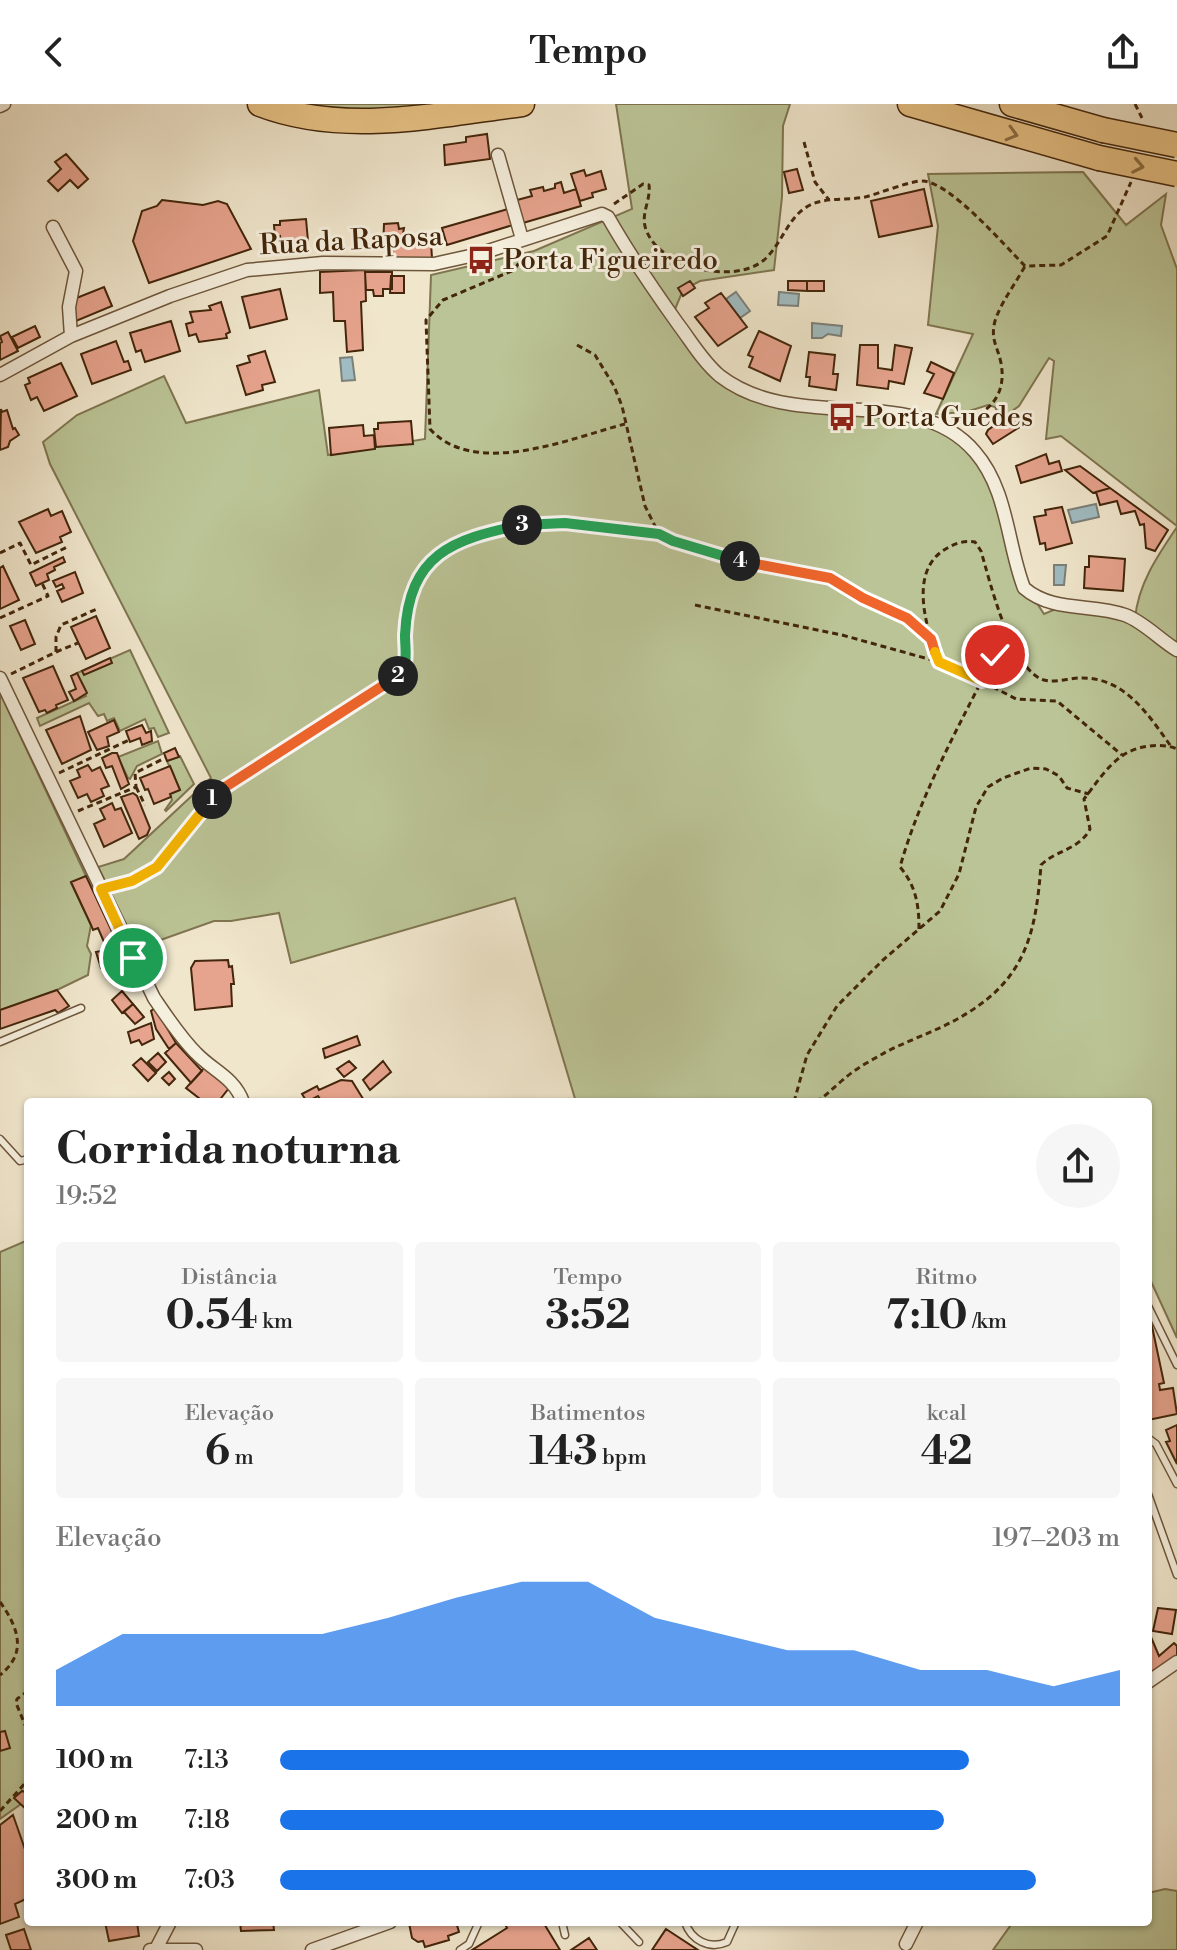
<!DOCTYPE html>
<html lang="pt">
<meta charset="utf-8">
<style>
:root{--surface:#fff;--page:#f6f6f6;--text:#222;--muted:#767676;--accent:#1a73e8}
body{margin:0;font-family:"Libre Bodoni",serif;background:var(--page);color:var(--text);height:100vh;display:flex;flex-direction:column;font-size:30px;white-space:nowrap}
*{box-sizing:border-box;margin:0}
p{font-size:26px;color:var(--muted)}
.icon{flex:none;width:44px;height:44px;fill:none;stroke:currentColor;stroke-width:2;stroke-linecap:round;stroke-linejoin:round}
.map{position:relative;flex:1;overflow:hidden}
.side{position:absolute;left:24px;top:994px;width:1128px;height:828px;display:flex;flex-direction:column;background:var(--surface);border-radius:8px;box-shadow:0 2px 6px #0004}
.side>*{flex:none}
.pin{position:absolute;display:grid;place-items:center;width:68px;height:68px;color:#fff;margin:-34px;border:4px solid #fff;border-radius:50%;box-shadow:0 2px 8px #0007}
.km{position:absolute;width:40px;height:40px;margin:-20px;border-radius:50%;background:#222;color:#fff;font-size:22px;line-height:40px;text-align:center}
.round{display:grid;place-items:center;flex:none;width:84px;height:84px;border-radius:42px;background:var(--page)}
.headline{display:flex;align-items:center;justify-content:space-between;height:136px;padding:0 32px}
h1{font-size:44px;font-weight:700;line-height:60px}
.metrics{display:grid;grid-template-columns:repeat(3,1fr);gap:12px;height:136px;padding:8px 32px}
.metrics div{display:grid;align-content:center;border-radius:8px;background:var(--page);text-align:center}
.metrics b{font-size:40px;font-weight:700}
.metrics small{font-size:22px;font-weight:400}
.metrics p{font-size:22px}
.chart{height:224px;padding:16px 32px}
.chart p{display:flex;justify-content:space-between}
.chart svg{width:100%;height:144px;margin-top:8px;fill:var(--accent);opacity:.7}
ul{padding:0 32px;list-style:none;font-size:26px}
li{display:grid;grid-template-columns:128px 96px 1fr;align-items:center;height:60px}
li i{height:20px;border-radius:10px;background:var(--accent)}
header{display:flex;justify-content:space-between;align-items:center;height:104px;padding:0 32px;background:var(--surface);font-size:36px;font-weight:700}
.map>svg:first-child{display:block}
.green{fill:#bbc496;stroke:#7f7550;stroke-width:2}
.water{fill:#a0bcc2;stroke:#7b8079;stroke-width:2}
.building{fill:#e6a38d;stroke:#43260b;stroke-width:2}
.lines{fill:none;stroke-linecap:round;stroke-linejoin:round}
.service-casing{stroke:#6e563b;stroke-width:9}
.minor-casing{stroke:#6e563b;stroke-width:15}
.motorway-casing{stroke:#43260b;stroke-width:27}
.path{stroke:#43260b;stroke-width:3;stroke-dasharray:6 4;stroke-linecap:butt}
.service{stroke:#f5efde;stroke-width:6}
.minor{stroke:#f5efde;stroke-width:12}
.motorway{stroke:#e8c386;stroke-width:24}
.motorway-bridge-casing{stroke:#43260b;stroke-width:27;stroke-linecap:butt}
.motorway-bridge{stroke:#e8c386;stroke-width:24}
.oneway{stroke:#8d6d42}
.split-1-casing{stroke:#fff;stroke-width:16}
.split-2-casing{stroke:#fff;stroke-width:16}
.split-3-casing{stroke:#fff;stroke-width:16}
.split-4-casing{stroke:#fff;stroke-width:16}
.split-5-casing{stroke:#fff;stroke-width:16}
.split-6-casing{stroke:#fff;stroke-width:16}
.split-1{stroke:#f5b400;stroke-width:10}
.split-2{stroke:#f0652b;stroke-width:10}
.split-3{stroke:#22a559;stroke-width:10}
.split-4{stroke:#22a559;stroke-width:10}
.split-5{stroke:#f0652b;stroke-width:10}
.split-6{stroke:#f5b400;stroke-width:10}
.labels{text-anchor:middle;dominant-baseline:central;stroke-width:6;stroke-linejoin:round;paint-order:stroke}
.street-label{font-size:28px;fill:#43260b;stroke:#f5efde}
.poi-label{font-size:28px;fill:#43260b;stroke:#f5efde;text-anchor:start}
</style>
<header><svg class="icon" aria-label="back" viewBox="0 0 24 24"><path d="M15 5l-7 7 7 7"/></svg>Tempo<svg class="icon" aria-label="share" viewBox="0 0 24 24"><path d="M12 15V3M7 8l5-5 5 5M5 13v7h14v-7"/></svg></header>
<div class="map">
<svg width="1177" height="1846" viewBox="0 0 1177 1846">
<rect width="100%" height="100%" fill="#f0e6cc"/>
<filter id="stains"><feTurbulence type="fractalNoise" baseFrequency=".0025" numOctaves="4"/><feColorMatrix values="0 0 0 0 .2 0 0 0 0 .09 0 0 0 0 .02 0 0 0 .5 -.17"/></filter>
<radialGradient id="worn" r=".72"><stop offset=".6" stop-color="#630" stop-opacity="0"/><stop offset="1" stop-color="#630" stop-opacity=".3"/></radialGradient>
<path class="green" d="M297,0H462L355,8Z
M616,0H790L783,22L782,93L774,166L700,177L683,186L673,210L699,250L747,292L923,310L970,334L1000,381L1014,464L1044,510L1058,504L1135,515C1138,480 1158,451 1177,423V1234L1148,1171V998H576L515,794L291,859L279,809L231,817H214L138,844L98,763L124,755L211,674L50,360L43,338L77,311L164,272L186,319L319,286L328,351L425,335L431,171L534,147L632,105Z
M1083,68L1126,121L1166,90L1161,121L1177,165V422L1061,332L1046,335L1054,257L1049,254L1019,302L1001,315L995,303L988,301L966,308L936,310L973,230L928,221L938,122L928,70Z
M130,546L169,629L158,633L154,624L149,625L145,615L120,627L114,614L107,617L104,610L98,612L89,599L40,622L37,614L86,592L77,569Z
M0,589L86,772L71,779L91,821L87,842L91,850L88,871L57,886L0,906Z
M158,637L162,650L137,662L130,675L128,674L118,653Z
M180,652L194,680L166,707L165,706L172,696L170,690L180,686L167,657Z
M28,1136V1695L0,1715V1148Z
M1165,1785L1177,1787V1846H993L1013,1818H1148V1789Z"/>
<path class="water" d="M736,188L750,207L740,214L726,195Z
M779,188L799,190L798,202L778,201Z
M812,219L842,222L841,232L828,230L822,234H812Z
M352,253L355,276L342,277L340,254Z
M1096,400L1099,413L1072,419L1068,406Z
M1054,461H1066L1064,481H1054Z"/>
<path class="building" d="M487,30L490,55L445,61L444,41L466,38V33Z
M66,50L88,75L78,84L70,76L58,87L48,77L61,65L55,58Z
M797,65L803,86L789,89L784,68Z
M584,66L586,72L601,67L606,85L592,89L593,93L580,97L571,70Z
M561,78L564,89L576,85L581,102L523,119L517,96L532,92L530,86L543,83L544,87L555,84V80Z
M924,85L932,122L879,133L871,97Z
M162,96L203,101L218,97L227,100L251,145L149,179L133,137L142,107L157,102Z
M508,105L513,121L447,141L442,124Z
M306,115L308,137L281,139L280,132L275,133L274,121H280V117Z
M398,119L399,125L404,124L403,130L408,131V141L431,139L432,154H393V143L383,145L384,120Z
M365,166L366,197L361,198L363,246L347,248L345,217H334L333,188L320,189V168Z
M365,168H392V185H383V192H374L373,186H366Z
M391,172H404V189H390Z
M690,177L695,184L683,192L678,184Z
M788,177H807V187L788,186Z
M807,177H824V187H807Z
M104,183L112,202L76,217L73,207L74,195Z
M280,185L287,215L250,224L242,193Z
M721,189L747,223L718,242L695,213L709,204L705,199Z
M221,198L230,228L226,230L227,234L199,238L196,230L189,232L186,220L193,218L190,208L211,206L209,202Z
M171,217L180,247L145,258L141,246L136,248L130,229Z
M35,222L40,233L18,244L12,233Z
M759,227L791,242L780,277L749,263L753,253L748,251Z
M8,228L18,247L0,256V239L2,238L0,232Z
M116,237L124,258L128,257L131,266L92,280L81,250Z
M860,241H878V264L892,266L895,241L912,244L904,280L889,277L888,285L857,281Z
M265,247L275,278L262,281L263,286L246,291L237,262L250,258L248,252Z
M809,248L835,251L833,270H838L836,286L809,282L810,273H806Z
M931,258L954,269L943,295L924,289L934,270L927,267Z
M61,259L77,292L44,307L37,293L31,296L25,281L30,279L28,274Z
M1,305L2,308L7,306L13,325L15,324L19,331L10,337L8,343L0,346Z
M1013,308L1023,321L993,340L986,330L988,326Z
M411,317L413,340L376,343L374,325H378V319Z
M363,321L364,332L374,331L375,345L331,351L329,324Z
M1046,350L1049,360L1059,357L1062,367L1021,379L1016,362Z
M1080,362L1110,384L1093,389L1065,366Z
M1110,384L1168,426L1155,447L1146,444L1144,420L1140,421L1135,407L1121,410L1117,397L1100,401L1096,388Z
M1062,403L1072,439L1046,446L1045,439L1040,440L1034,413L1046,411L1045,406Z
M48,405L51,412L62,407L71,428L60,433L62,438L36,449L19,418Z
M1089,452L1125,455L1123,487L1084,484L1085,463H1089Z
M63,453L65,458L54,463L55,466L47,470L49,476L36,482L30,469Z
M3,462L19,496L0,505V464Z
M75,468L83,489L62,498L57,487L64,484L62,480L56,483L53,477Z
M96,512L110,544L86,555L71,523Z
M25,516L35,540L21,546L10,522Z
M110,554L112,559L84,571L82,567Z
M53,562L68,596L56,601L57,604L47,609L45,606L39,608L23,574Z
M77,569L87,589L74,597L69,588L76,585L71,572Z
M80,612L91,646L62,660L46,626Z
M114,616L119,628L107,633L109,642L97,646L88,628Z
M142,621L146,629L151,627L152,637L142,641L140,634L130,638L126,627Z
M175,644L179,653L167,657L164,649Z
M112,649H117L129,680L121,685L112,662L106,664L102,654Z
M88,661L92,667L100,663L109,682L101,685L104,692L91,698L87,690L78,694L70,677L80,673L77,666Z
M170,662L180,686L170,690L171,693L154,700L148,685L145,686L140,674Z
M133,689L137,692L150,724L147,731L139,735L121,693Z
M112,699L115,706L121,704L132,729L104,743L94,720L105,715L100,705Z
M86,772L115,834L104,838L98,824L93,826L91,821L71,778Z
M121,843L126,857L101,864L96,848Z
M228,856L229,863L232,862L234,880H231L232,902L195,906L191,864L195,857Z
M57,886L69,902L58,909L55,906L0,925V906Z
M122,887L133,900L122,909L112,896Z
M133,900L144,913L135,920L124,908Z
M155,904L176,939L169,945L156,925L151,907Z
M151,919L154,935L142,941L139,936L131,939L128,928Z
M357,932L360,941L325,954L323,945Z
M176,939L202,967L191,979L165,949Z
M158,949L166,958L157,967L148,958Z
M141,954L156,969L148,977L133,961Z
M349,957L356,964L344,973L337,965Z
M383,957L391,968L370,986L363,976Z
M204,964L229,984L218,998H204L186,984Z
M169,968L175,975L169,981L162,974Z
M341,976L352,977L365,998H322L318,992L307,998L302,990L317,982L319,986Z
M1149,1208L1164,1279L1159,1280L1160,1286L1173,1284L1177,1310L1148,1316Z
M1177,1321V1360L1166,1338L1170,1337L1166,1326Z
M1158,1504L1176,1506L1172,1530L1153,1527Z
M1148,1526L1159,1552L1174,1539L1177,1542V1551L1148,1572Z
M5,1627L10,1644L0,1647V1628Z
M22,1687L28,1689L27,1706L14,1694Z
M13,1711L28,1754V1794L15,1800L19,1813L0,1820V1721Z
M105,1818H137L139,1832L109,1837Z
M240,1818H273L274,1826L241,1827Z
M414,1818H456L459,1828L448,1832L449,1836L425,1843L423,1837L418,1838L412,1834L409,1819Z
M504,1818H543L560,1846H472L507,1824Z
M24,1825L31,1846H11L6,1831Z
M666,1825L698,1846H652Z
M589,1834L597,1846H571Z"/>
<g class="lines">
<defs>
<path id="service" d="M0,938L81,904
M0,1035L20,1057L28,1055
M1148,1202L1177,1261
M1148,1334L1156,1340L1177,1380
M1148,1390L1177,1471
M562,1818L565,1831
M620,1818L639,1838
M685,1818C691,1836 709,1846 727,1838L736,1818
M460,1846L469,1840L479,1818"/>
<path id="minor" d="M0,2L4,0
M498,51L522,135
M53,123L76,167L69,203L71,232
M0,271L71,232L170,192L247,166L323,159L434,160L479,150L602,110L608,113C629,150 653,185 678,220C691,237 703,258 720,272C796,331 915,277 975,348C1008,386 1007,440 1024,484C1053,509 1091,499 1125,511C1144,518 1160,536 1177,546
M0,574L154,894C167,913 180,933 196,949C213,967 234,973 243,998
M1148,1578L1177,1558
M906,1840L917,1818
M156,1845L170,1818
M150,1846H196
M312,1846L390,1818"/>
<path id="motorway" d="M260,0C343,32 437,11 522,0
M910,0L1099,54
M1012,0L1103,26"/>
</defs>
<use href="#service" class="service-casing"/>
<use href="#minor" class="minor-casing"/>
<use href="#motorway" class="motorway-casing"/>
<path class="path" d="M1135,0L1142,14
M804,38L815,78L829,96
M614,100L643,80L649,81C651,98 639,111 647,128C662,164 734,181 764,156C781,141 787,116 805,104C823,92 845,97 865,93C878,90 912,76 923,77C951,79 1004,141 1025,162L1061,161L1107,132L1131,78
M524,151L514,166L443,196L426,216L430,325C475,375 571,334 625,320
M577,241L595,251L614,282L622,302L645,402L659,430L673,437L752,460L799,466L830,474L863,494L907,514L931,535
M959,317C989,311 1007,291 1001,259C998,243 990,236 995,217C1001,198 1016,179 1025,162
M0,449L20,439L31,461L69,442
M695,501L842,531L932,556L972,572L1016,595L1057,597L1122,651
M0,514L48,492L42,479
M56,548L78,539
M939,558C927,526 908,469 944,446C953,440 964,436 975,438L981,447C990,478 1009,557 1039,574C1051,581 1067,574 1081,574C1124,573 1148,610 1170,641
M11,570L56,548V533L61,521L99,504
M59,669L129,636
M136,683L145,701
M78,707L136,683L135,669L165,654
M112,782L132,777L157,763L219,687L334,615L403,567L408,503L422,470L437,449L481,429L526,420L565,419L659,430
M919,825C919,801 916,782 900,763C923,681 969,605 1006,528
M794,998L807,951L837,902L883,856L940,807L959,770L976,703L988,683L1003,674L1031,664L1046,665L1059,672L1067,684L1089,690
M816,998C827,991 834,983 844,975C856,964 872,956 886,948C913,934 943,925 969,908C1027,872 1036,826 1041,761C1056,746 1079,746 1090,725L1084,695C1095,681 1107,662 1122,652C1135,642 1162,638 1177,645
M0,1498C18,1523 28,1549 0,1571
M28,1587L17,1595L16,1599L28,1628
M0,1707L28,1676"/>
<use href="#service" class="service"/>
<use href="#minor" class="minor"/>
<use href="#motorway" class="motorway"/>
<defs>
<path id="motorway-bridge" d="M1103,26L1177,41
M1099,54L1177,70"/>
</defs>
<use href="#motorway-bridge" class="motorway-bridge-casing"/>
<use href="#motorway-bridge" class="motorway-bridge"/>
</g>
<defs><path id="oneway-chevron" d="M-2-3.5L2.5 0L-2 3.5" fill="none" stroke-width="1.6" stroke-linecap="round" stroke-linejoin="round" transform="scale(2)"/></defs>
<g class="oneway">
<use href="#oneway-chevron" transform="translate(1012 30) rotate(16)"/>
<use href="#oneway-chevron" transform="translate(1138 62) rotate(11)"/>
</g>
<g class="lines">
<defs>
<path id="split-1" d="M133,854L101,785L132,777L157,763L212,695"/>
<path id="split-2" d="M212,695L219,687L398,572"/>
<path id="split-3" d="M398,572C409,561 405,546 405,531C409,450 452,435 522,421"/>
<path id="split-4" d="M522,421L565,419L659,430L673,437L740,457"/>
<path id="split-5" d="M740,457L830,474L863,494L907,514L931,535L935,548"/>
<path id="split-6" d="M935,548L939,558L982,577L995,551"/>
</defs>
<use href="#split-1" class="split-1-casing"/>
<use href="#split-2" class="split-2-casing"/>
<use href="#split-3" class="split-3-casing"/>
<use href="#split-4" class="split-4-casing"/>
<use href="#split-5" class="split-5-casing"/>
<use href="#split-6" class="split-6-casing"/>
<use href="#split-1" class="split-1"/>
<use href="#split-2" class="split-2"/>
<use href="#split-3" class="split-3"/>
<use href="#split-4" class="split-4"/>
<use href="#split-5" class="split-5"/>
<use href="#split-6" class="split-6"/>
</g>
<defs>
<symbol id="bus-bare" viewBox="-9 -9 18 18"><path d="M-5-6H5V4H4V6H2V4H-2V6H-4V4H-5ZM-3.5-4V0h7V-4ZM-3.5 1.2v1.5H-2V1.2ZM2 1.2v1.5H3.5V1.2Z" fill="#8f2418" stroke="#f5efde" stroke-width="2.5" paint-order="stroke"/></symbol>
</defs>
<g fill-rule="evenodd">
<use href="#bus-bare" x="461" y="136" width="40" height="40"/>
<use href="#bus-bare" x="822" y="293" width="40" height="40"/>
</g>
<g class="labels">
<g class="street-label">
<text transform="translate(351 137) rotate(-3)">Rua da Raposa</text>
</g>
<g class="poi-label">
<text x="503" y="156">Porta Figueiredo</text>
<text x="864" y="313">Porta Guedes</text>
</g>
</g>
<rect width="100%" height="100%" filter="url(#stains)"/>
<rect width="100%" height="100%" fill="url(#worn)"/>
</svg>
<div class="pin" style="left:133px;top:854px;background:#1e9e55"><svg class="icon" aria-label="arrive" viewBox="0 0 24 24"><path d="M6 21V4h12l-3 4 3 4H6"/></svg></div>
<div class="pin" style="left:995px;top:551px;background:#d93025"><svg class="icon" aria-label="check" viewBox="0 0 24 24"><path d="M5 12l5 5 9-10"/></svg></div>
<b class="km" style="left:212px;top:695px">1</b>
<b class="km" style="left:398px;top:572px">2</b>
<b class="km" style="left:522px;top:421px">3</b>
<b class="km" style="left:740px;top:457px">4</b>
<section class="side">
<div class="headline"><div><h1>Corrida noturna</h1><p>19:52</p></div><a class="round"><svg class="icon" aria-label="share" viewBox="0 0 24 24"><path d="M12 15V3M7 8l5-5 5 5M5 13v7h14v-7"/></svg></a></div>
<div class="metrics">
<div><p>Distância</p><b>0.54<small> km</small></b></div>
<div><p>Tempo</p><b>3:52</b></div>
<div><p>Ritmo</p><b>7:10<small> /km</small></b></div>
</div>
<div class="metrics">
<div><p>Elevação</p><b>6<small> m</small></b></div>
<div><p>Batimentos</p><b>143<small> bpm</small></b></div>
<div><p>kcal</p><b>42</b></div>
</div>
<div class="chart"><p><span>Elevação</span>197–203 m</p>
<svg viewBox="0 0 160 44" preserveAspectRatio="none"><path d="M0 44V33L10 22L20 22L30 22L40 22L50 17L60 11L70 6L80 6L90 17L100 22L110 27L120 27L130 33L140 33L150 38L160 33V44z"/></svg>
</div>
<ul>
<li><b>100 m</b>7:13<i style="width:82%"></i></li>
<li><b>200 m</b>7:18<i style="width:79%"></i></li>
<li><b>300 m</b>7:03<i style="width:90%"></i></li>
</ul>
</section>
</div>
